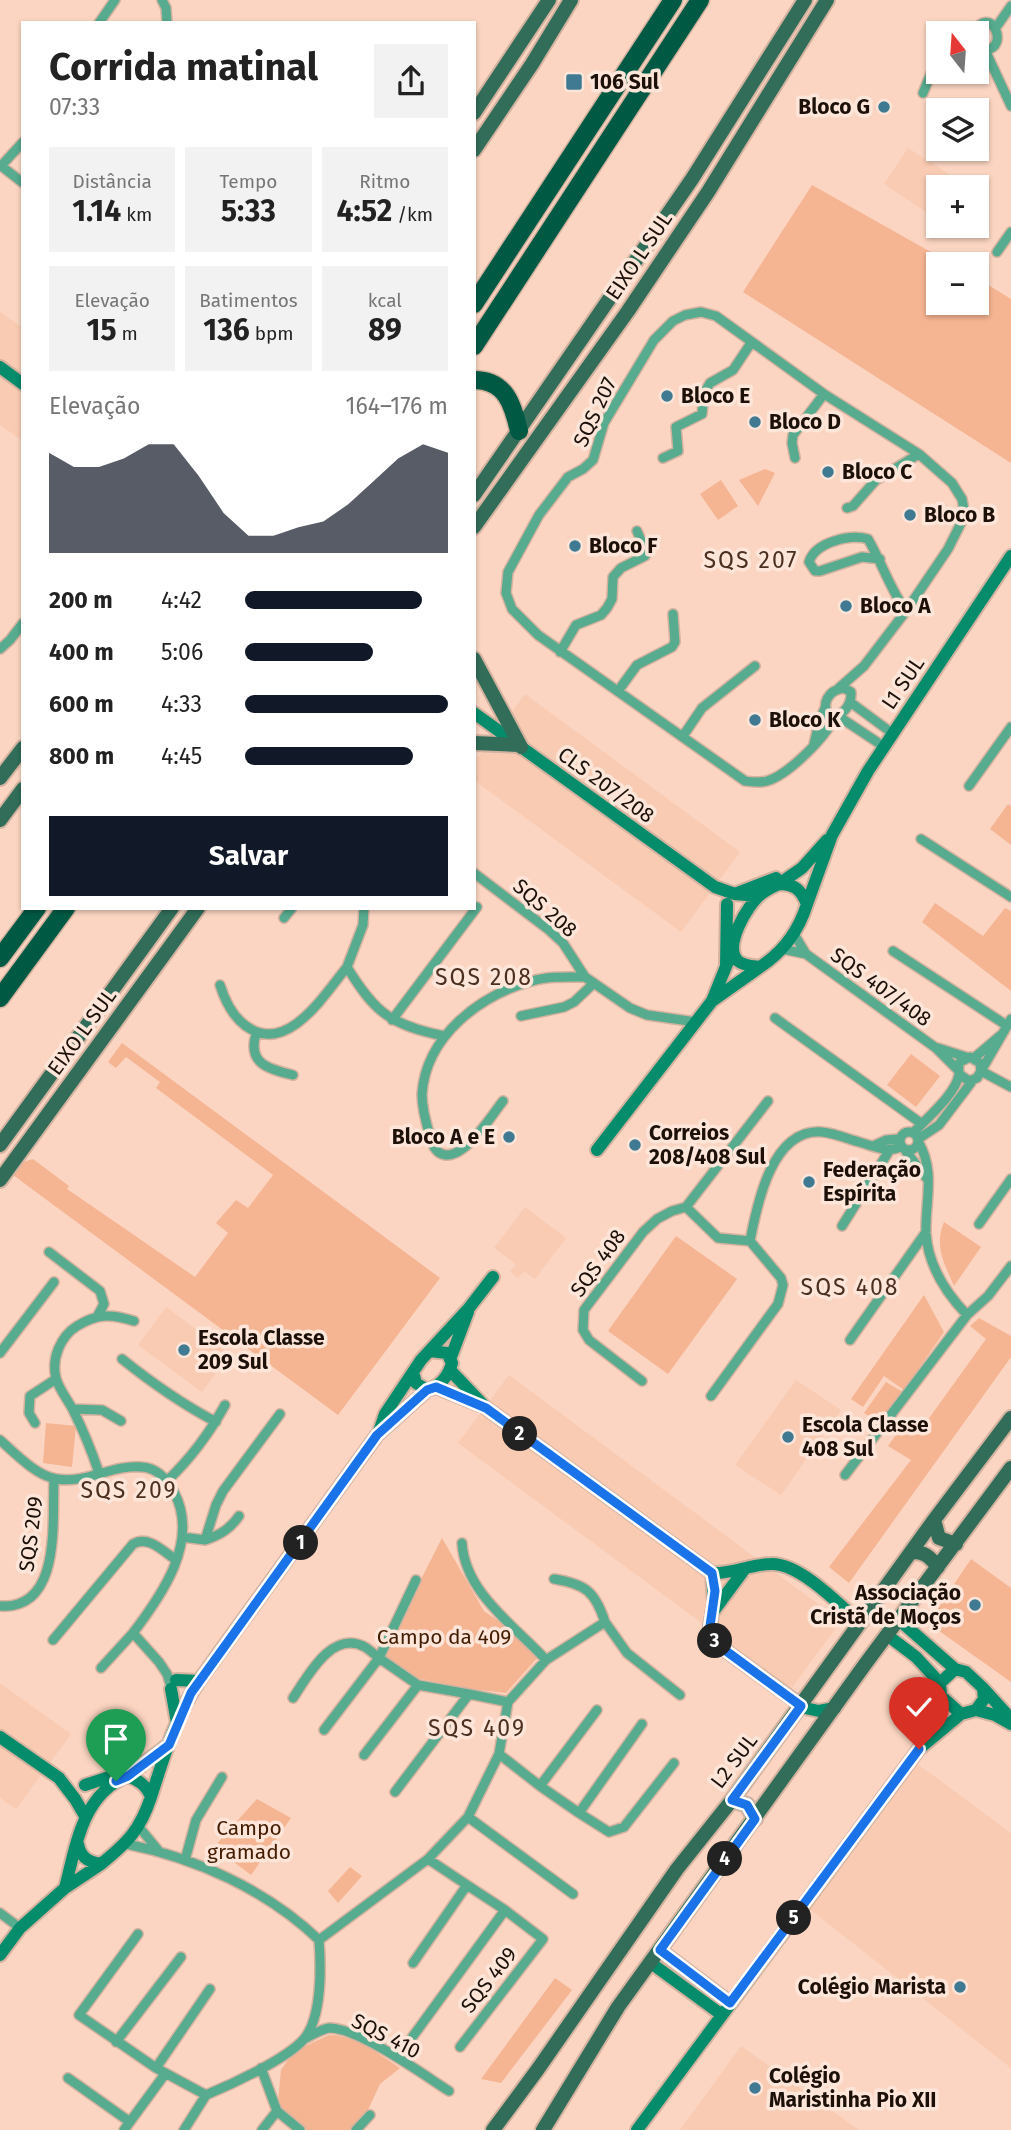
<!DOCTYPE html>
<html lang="pt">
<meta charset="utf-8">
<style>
:root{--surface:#fff;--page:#f2f2f2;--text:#222;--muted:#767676;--accent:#111827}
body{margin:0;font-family:"Fira Sans",sans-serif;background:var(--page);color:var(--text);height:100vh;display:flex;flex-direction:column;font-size:26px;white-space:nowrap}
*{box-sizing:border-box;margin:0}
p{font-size:23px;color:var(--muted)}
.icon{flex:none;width:38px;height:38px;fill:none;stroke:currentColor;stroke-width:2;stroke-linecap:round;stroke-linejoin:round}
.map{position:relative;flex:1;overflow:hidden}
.drawer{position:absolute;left:21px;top:21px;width:455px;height:889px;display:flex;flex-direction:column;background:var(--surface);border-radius:0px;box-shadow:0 2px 5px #0004}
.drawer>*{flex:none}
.needle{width:46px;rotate:343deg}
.controls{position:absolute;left:926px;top:21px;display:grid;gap:14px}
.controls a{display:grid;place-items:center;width:63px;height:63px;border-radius:0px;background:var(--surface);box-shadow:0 2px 5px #0004;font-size:35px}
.pin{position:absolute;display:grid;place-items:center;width:60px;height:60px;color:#fff;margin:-72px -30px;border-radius:50% 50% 50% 0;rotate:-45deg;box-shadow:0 0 7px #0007}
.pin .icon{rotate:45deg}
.km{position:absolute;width:35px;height:35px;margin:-18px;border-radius:50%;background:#222;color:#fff;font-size:19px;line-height:35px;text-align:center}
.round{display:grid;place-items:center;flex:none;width:74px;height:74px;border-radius:0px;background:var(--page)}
.overview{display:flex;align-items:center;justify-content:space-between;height:119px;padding:0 28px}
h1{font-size:38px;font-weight:700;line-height:52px}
.figures{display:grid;grid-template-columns:repeat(3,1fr);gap:10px;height:119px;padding:7px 28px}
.figures div{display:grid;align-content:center;border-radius:0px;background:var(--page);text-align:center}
.figures b{font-size:30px;font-weight:700}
.figures small{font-size:19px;font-weight:400}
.figures p{font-size:19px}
.chart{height:196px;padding:14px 28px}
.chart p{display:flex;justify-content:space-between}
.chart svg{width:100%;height:126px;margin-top:7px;fill:var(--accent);opacity:.7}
.cta{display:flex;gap:14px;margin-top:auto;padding:14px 28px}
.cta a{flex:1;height:80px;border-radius:0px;background:var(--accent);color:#fff;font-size:28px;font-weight:700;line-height:80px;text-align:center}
ul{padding:0 28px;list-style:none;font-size:23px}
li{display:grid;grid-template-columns:112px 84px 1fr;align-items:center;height:52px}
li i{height:18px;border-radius:9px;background:var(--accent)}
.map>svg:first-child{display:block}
.built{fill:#f9cbb3}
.green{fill:#f5b492}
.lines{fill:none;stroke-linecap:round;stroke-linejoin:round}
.street-casing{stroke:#d3b2a0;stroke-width:12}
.secondary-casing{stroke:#d3b2a0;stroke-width:16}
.primary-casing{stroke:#d3b2a0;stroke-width:18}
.highway-casing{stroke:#d3b2a0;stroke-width:21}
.street{stroke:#57ab8e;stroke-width:9}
.secondary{stroke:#048c6b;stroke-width:12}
.primary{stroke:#316d58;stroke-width:14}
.highway{stroke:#005a43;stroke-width:18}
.route-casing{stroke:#fff;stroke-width:14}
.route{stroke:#1a73e8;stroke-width:9}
.poi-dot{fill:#3f7992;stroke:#fde5d9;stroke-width:2.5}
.labels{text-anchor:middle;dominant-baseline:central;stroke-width:7;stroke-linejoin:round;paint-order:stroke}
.poi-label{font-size:21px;font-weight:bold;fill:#1d1009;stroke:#fde5d9;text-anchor:start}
.street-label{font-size:21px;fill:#1d1009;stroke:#fde5d9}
.park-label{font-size:21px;fill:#451d03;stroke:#fde5d9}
.neighbourhood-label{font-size:23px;letter-spacing:2px;fill:#4d2f1f;stroke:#fde5d9}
</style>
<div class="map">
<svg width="1011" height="2130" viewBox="0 0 1011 2130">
<rect width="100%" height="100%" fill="#fbd5c1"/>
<path class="built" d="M908,148L969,187H938V220L884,184Z
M0,312L23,328V441L0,425Z
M525,694L740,852L681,932L474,780V763Z
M525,1207L566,1238L535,1279L524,1271L518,1278L510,1272L516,1264L494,1248Z
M166,1307L230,1354L202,1392L138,1345Z
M509,1375L841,1621L791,1689L458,1443Z
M796,1380L841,1410L781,1495L735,1465Z
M0,1683L71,1734L16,1809L0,1798Z
M915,1762L1011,1833V2068L806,1906Z
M741,2046L859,2130H680Z"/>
<path class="green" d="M812,185L952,264H938V303H976L977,278L1011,299V463L743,292Z
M765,469L775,473L758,506L739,480Z
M721,480L738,506L718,520L700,494Z
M1008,804L1011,806V845L990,829Z
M935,903L983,936L1005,908L1011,911V991L922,922Z
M122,1043L440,1278L338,1415L13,1175L23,1162L33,1159L69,1186L67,1189L195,1277L228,1233L216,1223L236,1200L248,1208L273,1175L156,1088L160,1082L126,1057L116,1068L108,1062Z
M911,1054L940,1076L916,1107L887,1085Z
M944,1222L981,1247L954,1286C944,1263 934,1246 944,1222Z
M676,1236L737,1279L668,1374L608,1331Z
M924,1295L944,1332L904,1390L884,1376L863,1407L851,1399Z
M979,1318L1011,1336V1357L849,1583L829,1567L911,1460L888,1446L903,1425L917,1435L986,1339L970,1326Z
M886,1382L903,1392L880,1423L864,1413Z
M46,1423L76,1426L72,1467L43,1463Z
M442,1538L484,1611L507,1627L539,1656L506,1693L463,1688L417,1678L382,1656Z
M971,1559L1011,1588V1682L928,1623Z
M257,1799L291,1818L251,1875L214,1847Z
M350,1867L362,1876L338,1903L328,1891Z
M555,1978L572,1990L501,2083L481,2079Z
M329,2035C358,2036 377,2053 400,2068L380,2084L366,2114L353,2130H303L285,2115L278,2101L281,2070L290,2057L301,2048Z"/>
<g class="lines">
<defs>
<path id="street" d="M162,0L166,8L167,23
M99,23L115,0
M997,26L1011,6
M974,33C990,2 1011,48 985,50L976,43
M985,50L1011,106
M923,93L932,71L938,64
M0,165L23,183
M1,166L23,142
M997,252L1011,232
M663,458L678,451L676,427L702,414L704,393L710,383L733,370L751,343
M795,458L792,443L793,435L824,394
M847,508L853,506L876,480L919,454
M880,559L862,557L820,571H815L809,562C815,542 850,534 868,539C882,563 890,589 906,611
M0,649L10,640L23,623
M560,652L576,625L601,615L607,608L612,599L613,577L621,568L645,556L646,552L637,531
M844,688L851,692C852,705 843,716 830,718C820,704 828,690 844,688Z
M618,691L637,665L672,647L675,642L673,614
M850,702L892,733
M838,716L883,746
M834,718C826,737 788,775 767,781C760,783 753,782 745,781L538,635L512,609L506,593L508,572L539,515L568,477L583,469L593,460L604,423L654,340L673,321L685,315L701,312L716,316L824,394L919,454L952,483L962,499L965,515L948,549L906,611L864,666L839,688
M683,736L702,708L755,666
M814,744L820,719L825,708
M969,786L1011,727
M921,839L1011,897
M474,873L549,930L563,943L585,977L630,1008L647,1015L696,1022
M364,908L363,925L347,967C375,1013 391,1025 444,1036
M284,918L292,908
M794,934L806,954
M782,949L806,954L936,1048L958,1070
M893,951L1006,1025
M220,985C225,1001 232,1016 246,1026C287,1056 324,995 347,967
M521,1016L564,1007L574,1002L594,983
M775,1018L922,1124
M1011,1019L981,1071L1011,1087
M392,1020L477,907
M256,1034C247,1064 269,1069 293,1075
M938,1048L966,1057
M974,1058L1001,1035
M503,1101C491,1116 467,1156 446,1155C436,1154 432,1145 430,1136C426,1123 422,1108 422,1094C426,1036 480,995 532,981C549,976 567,977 585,977
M900 1141a9 9 0 1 1 18 0a9 9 0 1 1-18 0Z
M913,1133C926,1119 957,1093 959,1074C959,1070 958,1066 960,1062L970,1057L980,1063L981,1071L977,1078L969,1081L959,1074
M918,1139L939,1125L973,1080
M873,1146L886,1140L899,1139
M905,1150L928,1180
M979,1224L1011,1179
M842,1226L889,1151
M750,1241L718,1238L686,1207L768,1101
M49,1252L100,1291L104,1304L98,1315
M967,1315L988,1296L1011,1266
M850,1340L926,1232
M0,1353L54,1282
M122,1359C152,1383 182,1404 216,1422
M642,1381L589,1340L583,1330L584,1310L643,1232L657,1219L672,1211L686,1207
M711,1396L778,1304L783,1285L781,1278L750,1241C757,1204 772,1128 822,1132C834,1133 848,1139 859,1142C874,1146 886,1153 901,1147
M73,1409L102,1410L121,1421
M35,1423L29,1413L30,1396L56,1379
M0,1440C15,1453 36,1476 57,1479C86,1484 113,1464 142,1467C157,1468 167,1479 174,1492C200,1541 162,1595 133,1633L159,1662L167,1674L173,1693
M99,1473C92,1452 84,1432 74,1412C69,1401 59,1390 56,1378C51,1358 61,1336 77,1326C98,1313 112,1314 134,1321
M845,1475L967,1315C945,1292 928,1266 926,1233C925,1200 936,1172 918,1141
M168,1480C192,1457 209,1434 225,1405
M182,1537L205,1540L216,1505L223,1491L280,1414
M205,1540C220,1535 230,1529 239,1516
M462,1543C465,1593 515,1626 546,1660L508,1702L499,1754L468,1817
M0,1606C62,1610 52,1521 54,1479
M605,1622L627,1653L680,1695
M53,1640L133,1544C148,1535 163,1551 176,1560
M546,1660L605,1622C595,1591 585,1584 554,1579
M101,1668L133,1633
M469,1694L508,1702
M293,1698C308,1676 332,1629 365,1647C370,1650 375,1655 379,1658L324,1730
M499,1754L540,1786L597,1710
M364,1755L418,1685L379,1658L416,1580
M540,1786L579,1813L642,1724
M395,1792L469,1694L418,1685
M579,1813L609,1832L624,1827L674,1763
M139,1827L158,1850
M126,1844C196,1858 267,1890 319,1940
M185,1860L196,1820L222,1777
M467,1885L428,1859L468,1817L573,1894
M0,1913L20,1928
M138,1934L79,2015L156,2068
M319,1940L428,1859
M413,1963L467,1885L505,1910
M210,1989L156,2068L206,2095C230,2085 287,2059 304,2039C322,2017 321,1967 319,1940
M304,2039C311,2036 321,2029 329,2028C357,2027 424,2075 449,2091
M116,2042L181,1957
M408,2043L505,1910L543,1939L460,2047
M261,2068L277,2111L262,2130
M68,2078L130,2122
M277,2111L300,2130
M124,2130L165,2074
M184,2130L206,2095
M356,2130L370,2115"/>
<path id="secondary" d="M0,367L23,384
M474,713L715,887L735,894L758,896
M779,884C795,884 801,890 807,904C799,930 783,952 760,967C753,966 744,966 738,961C723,946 747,906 760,895C766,890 772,887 779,884Z
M779,884L802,868L827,840
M737,893L776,878
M807,904L832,835L868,771L1011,556
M726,966L727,904
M712,1001L729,959
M597,1150L712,1001L760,967
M430,1351L447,1353L452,1363C449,1375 440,1387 427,1390L416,1383L413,1372L421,1360L469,1308L493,1277
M451,1357L468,1312
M450,1370L486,1408L712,1573
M436,1387L480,1405
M379,1432L385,1414L413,1372
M712,1573L714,1603L710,1626L718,1645L805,1708L819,1711L835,1708
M712,1573C733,1574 751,1564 771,1564C800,1563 840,1605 860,1623
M713,1612L744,1570
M898,1619L955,1669
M887,1635L916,1657L940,1683
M955,1669L966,1672L983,1688L984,1699L976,1710L961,1714L941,1696L940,1683Z
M176,1680L199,1681
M983,1688L1011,1719
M171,1689L177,1723
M976,1710L995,1715L1011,1724
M0,1737L59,1778L75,1799L85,1816
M921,1745L929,1724L939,1689
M135,1770L168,1745
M85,1785L140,1767
M151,1797C164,1757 176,1715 199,1681L377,1435L427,1390
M65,1888C76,1846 82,1795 127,1776C139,1780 146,1785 151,1797C140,1830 128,1842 101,1864C88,1862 80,1857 78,1844
M660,1950L730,2003
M0,1955L20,1928L65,1888L101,1864
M651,1963L722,2015
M637,2130L919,1749L961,1714"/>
<path id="primary" d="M474,113L549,0
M474,150L532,64L571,0
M474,495L692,179L805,0
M474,527L628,311L708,192L827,0
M474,659L521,747
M474,743L519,745
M0,778L23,748
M0,820L23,789
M0,1145L172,908
M0,1180L198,908
M934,1520L939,1538L956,1544
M911,1552C924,1551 930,1557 938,1567
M732,1800L747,1805L755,1819
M493,2130L538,2069L677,1869L732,1800L934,1520L1011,1418
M543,2130L618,2007L866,1663L1011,1468"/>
<path id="highway" d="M474,304L673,0
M474,346L700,0
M474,380C506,380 513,405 519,431
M0,958L37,908
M0,998L66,908"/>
</defs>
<use href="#street" class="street-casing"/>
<use href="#secondary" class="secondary-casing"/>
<use href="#primary" class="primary-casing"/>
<use href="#highway" class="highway-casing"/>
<use href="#street" class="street"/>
<use href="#secondary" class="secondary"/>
<use href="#primary" class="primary"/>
<use href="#highway" class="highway"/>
</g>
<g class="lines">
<defs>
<path id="route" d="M116,1781L128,1776L169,1745L191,1693L377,1435L427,1390L436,1387L486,1408L712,1573L715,1591L710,1626L718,1645L801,1706L732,1800L747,1805L755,1819L660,1950L730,2003L919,1749"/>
</defs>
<use href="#route" class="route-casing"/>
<use href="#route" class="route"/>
</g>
<g class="poi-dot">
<rect x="565" y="73" width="18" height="18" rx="3.5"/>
<circle cx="884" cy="107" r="7"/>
<circle cx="667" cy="396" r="7"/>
<circle cx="755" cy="422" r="7"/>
<circle cx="828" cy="472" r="7"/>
<circle cx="910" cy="515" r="7"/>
<circle cx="575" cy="546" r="7"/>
<circle cx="846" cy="606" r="7"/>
<circle cx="755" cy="720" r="7"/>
<circle cx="509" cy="1137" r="7"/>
<circle cx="635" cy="1145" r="7"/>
<circle cx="809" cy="1182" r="7"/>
<circle cx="184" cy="1350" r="7"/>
<circle cx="788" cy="1437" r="7"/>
<circle cx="975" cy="1605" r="7"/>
<circle cx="960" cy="1987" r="7"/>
<circle cx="755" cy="2088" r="7"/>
</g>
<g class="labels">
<g class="poi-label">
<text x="590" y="82">106 Sul</text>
<text x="870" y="107" text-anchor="end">Bloco G</text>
<text x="681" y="396">Bloco E</text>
<text x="769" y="422">Bloco D</text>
<text x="842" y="472">Bloco C</text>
<text x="924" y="515">Bloco B</text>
<text x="589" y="546">Bloco F</text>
<text x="860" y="606">Bloco A</text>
<text x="769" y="720">Bloco K</text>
<text x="649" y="1133">Correios<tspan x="649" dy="24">208/408 Sul</tspan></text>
<text x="495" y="1137" text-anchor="end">Bloco A e E</text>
<text x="823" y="1170">Federação<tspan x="823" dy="24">Espírita</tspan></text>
<text x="198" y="1338">Escola Classe<tspan x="198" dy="24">209 Sul</tspan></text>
<text x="802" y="1425">Escola Classe<tspan x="802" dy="24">408 Sul</tspan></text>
<text x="961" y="1593" text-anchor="end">Associação<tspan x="961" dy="24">Cristã de Moços</tspan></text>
<text x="946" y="1987" text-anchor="end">Colégio Marista</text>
<text x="769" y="2076">Colégio<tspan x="769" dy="24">Maristinha Pio XII</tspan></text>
</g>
<g class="street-label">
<text transform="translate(639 256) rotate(-56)">EIXO L SUL</text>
<text transform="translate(595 412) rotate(-65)">SQS 207</text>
<text transform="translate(903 683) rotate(-56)">L1 SUL</text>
<text transform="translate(606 785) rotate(36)">CLS 207/208</text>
<text transform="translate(545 908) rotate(41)">SQS 208</text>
<text transform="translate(881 987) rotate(36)">SQS 407/408</text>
<text transform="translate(82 1032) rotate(-54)">EIXO L SUL</text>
<text transform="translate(598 1263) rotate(-54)">SQS 408</text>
<text transform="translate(31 1534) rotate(-83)">SQS 209</text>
<text transform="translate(734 1761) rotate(-53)">L2 SUL</text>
<text transform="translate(489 1980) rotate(-52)">SQS 409</text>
<text transform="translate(386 2036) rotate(27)">SQS 410</text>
</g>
<g class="park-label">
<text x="444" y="1637">Campo da 409</text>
<text x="249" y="1828">Campo<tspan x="249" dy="24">gramado</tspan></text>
</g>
<g class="neighbourhood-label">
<text x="751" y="560">SQS 207</text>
<text x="484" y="977">SQS 208</text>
<text x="850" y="1287">SQS 408</text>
<text x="129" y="1490">SQS 209</text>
<text x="477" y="1728">SQS 409</text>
</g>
</g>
</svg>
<div class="controls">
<a><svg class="needle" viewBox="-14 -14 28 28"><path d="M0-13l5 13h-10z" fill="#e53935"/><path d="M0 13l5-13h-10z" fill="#767676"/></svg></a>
<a><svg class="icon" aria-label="layers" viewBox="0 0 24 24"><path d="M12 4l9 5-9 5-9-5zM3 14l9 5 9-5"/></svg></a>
<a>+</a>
<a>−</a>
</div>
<div class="pin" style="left:116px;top:1781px;background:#1e9e55"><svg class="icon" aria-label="arrive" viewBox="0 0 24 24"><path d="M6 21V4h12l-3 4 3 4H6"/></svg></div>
<div class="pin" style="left:919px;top:1749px;background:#d93025"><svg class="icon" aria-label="check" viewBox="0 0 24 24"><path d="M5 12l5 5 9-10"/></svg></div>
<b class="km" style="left:301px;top:1543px">1</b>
<b class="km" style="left:520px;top:1434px">2</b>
<b class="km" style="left:715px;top:1641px">3</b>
<b class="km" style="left:725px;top:1859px">4</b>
<b class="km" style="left:794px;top:1918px">5</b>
<section class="drawer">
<div class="overview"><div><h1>Corrida matinal</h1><p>07:33</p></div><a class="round"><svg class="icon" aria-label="share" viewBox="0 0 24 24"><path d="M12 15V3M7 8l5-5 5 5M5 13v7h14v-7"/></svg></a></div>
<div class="figures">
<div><p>Distância</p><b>1.14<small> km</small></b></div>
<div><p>Tempo</p><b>5:33</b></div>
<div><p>Ritmo</p><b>4:52<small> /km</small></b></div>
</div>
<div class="figures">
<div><p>Elevação</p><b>15<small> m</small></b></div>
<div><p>Batimentos</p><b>136<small> bpm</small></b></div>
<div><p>kcal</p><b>89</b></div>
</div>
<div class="chart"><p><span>Elevação</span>164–176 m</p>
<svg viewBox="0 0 160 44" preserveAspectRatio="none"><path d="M0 44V9L10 14L20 14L30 11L40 6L50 6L60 17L70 30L80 38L90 38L100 35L110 33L120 27L130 19L140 11L150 6L160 9V44z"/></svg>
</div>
<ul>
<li><b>200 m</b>4:42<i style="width:87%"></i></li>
<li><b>400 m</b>5:06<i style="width:63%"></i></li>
<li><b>600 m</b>4:33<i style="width:100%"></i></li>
<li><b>800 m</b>4:45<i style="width:83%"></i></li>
</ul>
<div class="cta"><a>Salvar</a></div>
</section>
</div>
